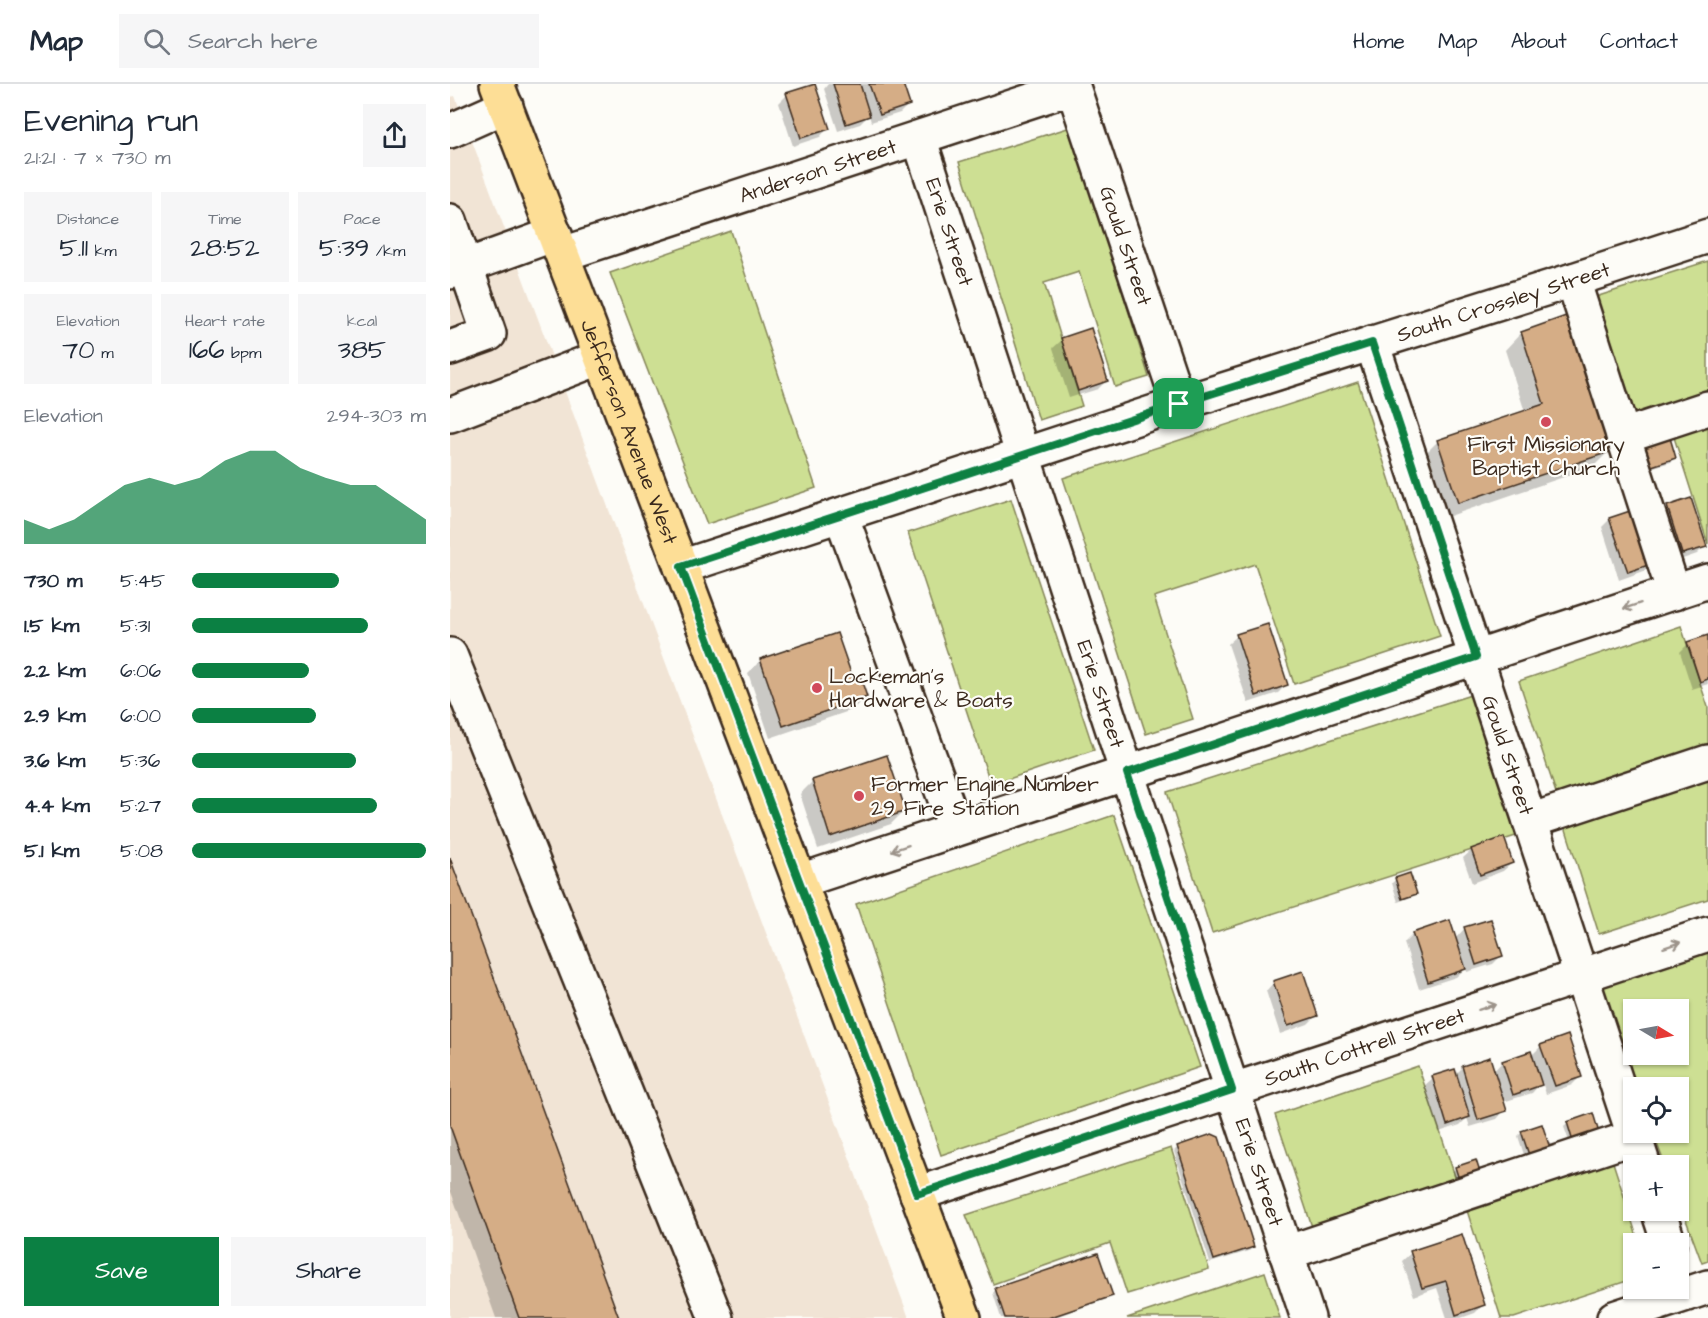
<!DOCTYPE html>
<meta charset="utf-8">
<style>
:root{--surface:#fff;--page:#f6f6f7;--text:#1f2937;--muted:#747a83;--line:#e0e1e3;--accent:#0b8043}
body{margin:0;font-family:"Architects Daughter",sans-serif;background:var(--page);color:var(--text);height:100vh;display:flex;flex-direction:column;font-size:22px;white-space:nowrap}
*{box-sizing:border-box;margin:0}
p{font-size:20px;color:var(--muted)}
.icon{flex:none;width:33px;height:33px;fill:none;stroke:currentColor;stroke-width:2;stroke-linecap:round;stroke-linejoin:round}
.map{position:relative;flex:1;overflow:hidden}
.drawer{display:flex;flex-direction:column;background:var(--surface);width:450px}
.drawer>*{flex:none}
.needle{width:39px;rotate:100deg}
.tools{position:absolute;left:1173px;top:915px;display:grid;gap:12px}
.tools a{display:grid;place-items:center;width:66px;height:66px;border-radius:0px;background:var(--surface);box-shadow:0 2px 4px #0004;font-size:30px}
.pin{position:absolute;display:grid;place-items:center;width:51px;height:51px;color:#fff;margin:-26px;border-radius:12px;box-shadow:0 3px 9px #0006}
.round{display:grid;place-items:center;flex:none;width:63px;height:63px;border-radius:0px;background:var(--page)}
.overview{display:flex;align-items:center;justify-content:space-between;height:102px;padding:0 24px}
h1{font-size:33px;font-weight:600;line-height:45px}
.stats{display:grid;grid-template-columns:repeat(3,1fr);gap:9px;height:102px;padding:6px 24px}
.stats div{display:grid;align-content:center;border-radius:0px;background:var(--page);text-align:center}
.stats b{font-size:26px;font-weight:600}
.stats small{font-size:16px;font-weight:400}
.stats p{font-size:16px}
.chart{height:168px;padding:12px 24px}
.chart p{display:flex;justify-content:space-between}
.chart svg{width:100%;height:108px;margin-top:6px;fill:var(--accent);opacity:.7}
.cta{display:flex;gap:12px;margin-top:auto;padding:12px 24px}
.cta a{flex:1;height:69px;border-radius:0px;background:var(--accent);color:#fff;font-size:24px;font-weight:600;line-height:69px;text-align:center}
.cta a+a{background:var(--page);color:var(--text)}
ul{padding:0 24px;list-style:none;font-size:20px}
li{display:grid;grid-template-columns:96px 72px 1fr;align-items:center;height:45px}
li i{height:15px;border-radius:8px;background:var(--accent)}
header{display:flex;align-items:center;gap:36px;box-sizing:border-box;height:84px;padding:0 30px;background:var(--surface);border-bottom:2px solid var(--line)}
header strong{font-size:28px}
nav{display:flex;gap:33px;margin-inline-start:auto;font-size:21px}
.search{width:420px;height:54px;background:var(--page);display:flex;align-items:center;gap:15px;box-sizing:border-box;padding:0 21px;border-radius:0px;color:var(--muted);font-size:22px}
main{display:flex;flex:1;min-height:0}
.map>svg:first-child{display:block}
.built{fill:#f1e4d5}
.green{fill:#cddf93;stroke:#848458;stroke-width:1.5;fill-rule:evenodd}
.shadow{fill:#0003}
.building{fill:#d5ad86;stroke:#3b2a1e;stroke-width:1.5}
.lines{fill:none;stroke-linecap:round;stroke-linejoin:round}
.minor-casing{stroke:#3b2a1e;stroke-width:38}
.major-casing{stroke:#3b2a1e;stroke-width:38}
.minor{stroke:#fdfcf7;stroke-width:33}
.major{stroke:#fdde96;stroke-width:33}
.oneway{stroke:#9c938a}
.route-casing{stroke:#fff;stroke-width:12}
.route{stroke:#0b8043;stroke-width:8}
.poi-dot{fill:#d1495b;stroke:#fdfcf7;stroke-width:2}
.labels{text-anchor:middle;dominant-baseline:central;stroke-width:4.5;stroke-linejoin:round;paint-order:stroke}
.street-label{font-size:21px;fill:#3b2a1e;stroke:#fdfcf7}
.poi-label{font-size:21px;fill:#3b2a1e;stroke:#fdfcf7;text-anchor:start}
</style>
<header>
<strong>Map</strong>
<div class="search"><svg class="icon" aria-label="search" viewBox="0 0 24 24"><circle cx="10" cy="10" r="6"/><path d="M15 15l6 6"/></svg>Search here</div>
<nav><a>Home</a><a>Map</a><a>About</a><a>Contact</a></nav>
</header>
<main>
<section class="drawer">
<div class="overview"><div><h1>Evening run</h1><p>21:21 · 7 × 730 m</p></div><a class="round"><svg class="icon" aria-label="share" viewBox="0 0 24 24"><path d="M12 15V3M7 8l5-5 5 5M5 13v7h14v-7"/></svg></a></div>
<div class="stats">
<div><p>Distance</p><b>5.11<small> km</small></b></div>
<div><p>Time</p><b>28:52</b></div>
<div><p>Pace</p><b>5:39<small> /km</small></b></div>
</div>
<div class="stats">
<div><p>Elevation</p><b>70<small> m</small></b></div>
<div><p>Heart rate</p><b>166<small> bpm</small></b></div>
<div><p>kcal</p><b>385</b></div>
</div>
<div class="chart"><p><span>Elevation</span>294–303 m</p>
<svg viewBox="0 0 160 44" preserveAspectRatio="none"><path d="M0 44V34L10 38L20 34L30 27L40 20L50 17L60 20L70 17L80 10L90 6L100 6L110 13L120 17L130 20L140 20L150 27L160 34V44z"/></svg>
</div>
<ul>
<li><b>730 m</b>5:45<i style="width:63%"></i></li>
<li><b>1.5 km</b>5:31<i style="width:75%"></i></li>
<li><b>2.2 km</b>6:06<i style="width:50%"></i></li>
<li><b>2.9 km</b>6:00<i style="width:53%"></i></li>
<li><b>3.6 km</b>5:36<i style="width:70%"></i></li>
<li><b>4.4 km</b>5:27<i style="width:79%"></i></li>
<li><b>5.1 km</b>5:08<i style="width:100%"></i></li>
</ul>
<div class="cta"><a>Save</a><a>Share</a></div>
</section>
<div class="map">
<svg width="1258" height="1234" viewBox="0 0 1258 1234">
<rect width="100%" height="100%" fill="#fdfcf7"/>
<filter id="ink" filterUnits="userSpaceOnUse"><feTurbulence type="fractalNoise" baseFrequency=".0167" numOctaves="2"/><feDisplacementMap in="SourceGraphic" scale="12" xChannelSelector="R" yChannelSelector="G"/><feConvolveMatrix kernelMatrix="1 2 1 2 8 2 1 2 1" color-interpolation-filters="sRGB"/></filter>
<g filter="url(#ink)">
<path class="built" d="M5,12L25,65L459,1234H0V13Z"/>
<path class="green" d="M621,43L699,293L665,303L629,188L594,199L632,322L589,336L509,78Z
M281,147L366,404L257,440L160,189Z
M1258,177V314L1175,340L1136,216Z
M908,298L990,552L844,600L805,480L704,513L743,635L696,650L613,394Z
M1258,336V460L1222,347Z
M561,415L644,666L541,701L458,449Z
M1231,542L1258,623V665L1108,715L1069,597Z
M1027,609L1072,750L762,849L717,708Z
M1258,689V815L1149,850L1113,736Z
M664,731L750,983L491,1071L406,820Z
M1258,868V1177L1252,1179L1229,1117L1228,1082L1215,1081L1203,1049L1228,1048V1004L1187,1003L1149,903ZM1184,926H1228V970H1184Z
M968,982L1009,1104L865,1152L825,1031Z
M721,1064L759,1185L677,1210L660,1159L543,1200L516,1131Z
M1160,1069L1189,1159L1184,1160L1183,1195L1064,1234H1051L1014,1117Z
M815,1188L830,1234H677Z"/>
<path class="shadow" d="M378,0H452L459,20L450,29L421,38L419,31L410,40L388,47L374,5Z
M337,11L378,44L370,53L343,62L329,19Z
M640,246L657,296L648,305L619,314L603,264L612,256Z
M1071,249L1160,366L1143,383L991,435L971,374L988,357L1075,328L1055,266Z
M1182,363L1224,374L1221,378L1189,387Z
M1218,424L1255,462L1247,470L1224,478L1210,432Z
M1160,435L1202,479L1194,487L1169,496L1152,443Z
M787,552L836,601L828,609L798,619L778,560Z
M1258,553V600L1242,605L1230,568L1238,560Z
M311,576L402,597L415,613L402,626L320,654L298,589Z
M436,673L454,727L441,740L368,765L350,710L362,698Z
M1022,766L1062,779L1053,787L1022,799L1013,774Z
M0,778L167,1234H46L0,1105Z
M959,791L965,809L961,813L948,818L942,799L945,796Z
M1015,844L1051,872L1043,880L1017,888L1016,884L1006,893L969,905L954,859L963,850L1005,855Z
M824,898L866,932L858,940L830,950L816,907Z
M1091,962L1130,993L1122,1001L1096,1010L1092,998L1082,1009L1053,1018L1055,1026L1047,1035L1020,1043L1017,1034L1010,1041L989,1048L974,1002L983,994L1005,991L1012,984L1039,975L1043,988L1052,978L1080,969L1081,972Z
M1142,1031L1120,1060L1114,1043L1118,1039Z
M1072,1048L1098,1063L1075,1074L1068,1052Z
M762,1052L803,1163L799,1167L760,1179L724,1067L727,1064Z
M1006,1084L1028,1101L1009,1108L1002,1088Z
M961,1169L1033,1221L1025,1229L1011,1234H997L987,1204L964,1212L952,1177Z
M546,1205L661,1211L657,1215L602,1234H551L543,1209Z"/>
<path class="building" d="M365,0L380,45L351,54L336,9Z
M383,0H410L420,32L396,40Z
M419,0H453L460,21L430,31Z
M1116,232L1162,367L1008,419L987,356L1094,320L1071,248Z
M641,244L658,297L628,307L611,254Z
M1218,347L1226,374L1193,385L1184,358Z
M1241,414L1257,463L1232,470L1217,422Z
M1186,425L1204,479L1178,488L1159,434Z
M818,540L838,601L806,612L786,550Z
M387,549L403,595L410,592L417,613L333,642L310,575Z
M1258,551V595L1250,598L1237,558Z
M437,671L456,727L380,753L362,696Z
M1054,753L1063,779L1030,791L1021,765Z
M0,774L169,1234H69L0,1042Z
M960,789L967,810L952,815L945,794Z
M1041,835L1053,872L1026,881L1014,843Z
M1000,836L1016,885L978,898L962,849Z
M853,887L868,932L838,942L823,897Z
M1118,951L1132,993L1105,1002L1090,961Z
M1081,967L1092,1001L1063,1011L1052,977Z
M1040,973L1057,1027L1028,1036L1012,982Z
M1005,985L1020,1033L997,1041L982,992Z
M1143,1029L1149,1049L1123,1058L1117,1038Z
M1092,1040L1100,1064L1079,1071L1071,1047Z
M762,1050L769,1053L804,1163L764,1176L727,1062Z
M1026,1076L1033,1098L1012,1105L1005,1083Z
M1012,1150L1035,1221L1006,1231L996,1197L972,1204L960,1167Z
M648,1169L663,1212L598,1234H555L545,1204Z"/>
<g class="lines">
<defs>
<g id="minor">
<path d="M0,47L56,22"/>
<path id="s1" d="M469,54L677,689L858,1234"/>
<path d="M0,137L39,250L0,264"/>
<path id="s2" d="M113,170L623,3L729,320"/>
<path d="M0,188L105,150"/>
<path d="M1123,196L1224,509"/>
<path id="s3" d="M922,259L1194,1082"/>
<path d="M0,331L152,273"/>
<path d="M1173,352L1258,324"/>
<path d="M391,431L506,745"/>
<path id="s4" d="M231,483L729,320L1123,196L1258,152"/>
<path d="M0,571L266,1234"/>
<path d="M1080,737L1258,678"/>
<path d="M350,797L1258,497"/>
<path id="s5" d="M467,1110L1258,850"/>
<path d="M1208,1126L1219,1160"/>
<path d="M836,1169L1184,1053"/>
<path d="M1164,1234L1258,1203"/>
</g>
<g id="major">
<path id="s6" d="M47,0L231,483L514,1234"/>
</g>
</defs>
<use href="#minor" class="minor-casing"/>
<use href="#major" class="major-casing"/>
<use href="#minor" class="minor"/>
<use href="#major" class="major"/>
</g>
<defs><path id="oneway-shaft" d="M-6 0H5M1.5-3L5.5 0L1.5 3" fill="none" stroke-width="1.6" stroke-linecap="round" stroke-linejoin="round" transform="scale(1.5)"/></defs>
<g class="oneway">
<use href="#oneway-shaft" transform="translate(1182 522) rotate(162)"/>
<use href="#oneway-shaft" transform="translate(450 764) rotate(162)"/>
<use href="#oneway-shaft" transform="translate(1222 861) rotate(-18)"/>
<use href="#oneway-shaft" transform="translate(1037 923) rotate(-18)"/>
</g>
</g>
<g class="lines" filter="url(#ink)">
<defs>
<path id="route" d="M922,259L1026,573L677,689L782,1006L467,1110L231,483L729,320Z"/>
</defs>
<use href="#route" class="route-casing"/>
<use href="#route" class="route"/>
</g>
<g class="poi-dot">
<circle cx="1096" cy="338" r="6"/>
<circle cx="367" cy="604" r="6"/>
<circle cx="409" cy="712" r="6"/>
</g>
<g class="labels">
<g class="street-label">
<text stroke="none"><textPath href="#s2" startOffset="268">Anderson Street</textPath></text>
<text stroke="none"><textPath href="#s1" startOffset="99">Erie Street</textPath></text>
<text stroke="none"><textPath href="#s2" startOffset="704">Gould Street</textPath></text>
<text stroke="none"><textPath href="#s4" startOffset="864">South Crossley Street</textPath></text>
<text stroke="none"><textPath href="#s6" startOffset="372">Jefferson Avenue West</textPath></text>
<text stroke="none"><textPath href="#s1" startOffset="585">Erie Street</textPath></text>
<text stroke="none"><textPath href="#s3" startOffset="434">Gould Street</textPath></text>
<text stroke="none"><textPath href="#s5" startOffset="471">South Cottrell Street</textPath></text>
<text stroke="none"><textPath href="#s1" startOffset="1089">Erie Street</textPath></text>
</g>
<g class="poi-label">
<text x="1096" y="360" text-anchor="middle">First Missionary<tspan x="1096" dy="24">Baptist Church</tspan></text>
<text x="379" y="592">Lockeman's<tspan x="379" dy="24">Hardware &amp; Boats</tspan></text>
<text x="421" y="700">Former Engine Number<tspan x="421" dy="24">29 Fire Station</tspan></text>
</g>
</g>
</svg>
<div class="tools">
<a><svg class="needle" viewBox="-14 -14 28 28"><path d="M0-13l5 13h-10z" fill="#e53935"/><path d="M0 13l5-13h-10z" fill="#747a83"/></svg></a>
<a><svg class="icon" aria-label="locate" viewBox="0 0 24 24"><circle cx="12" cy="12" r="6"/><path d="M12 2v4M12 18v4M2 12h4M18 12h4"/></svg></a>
<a>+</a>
<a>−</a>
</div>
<div class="pin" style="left:729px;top:320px;background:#1e9e55"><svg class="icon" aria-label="arrive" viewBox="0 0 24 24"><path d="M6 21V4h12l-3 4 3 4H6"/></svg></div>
</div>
</main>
